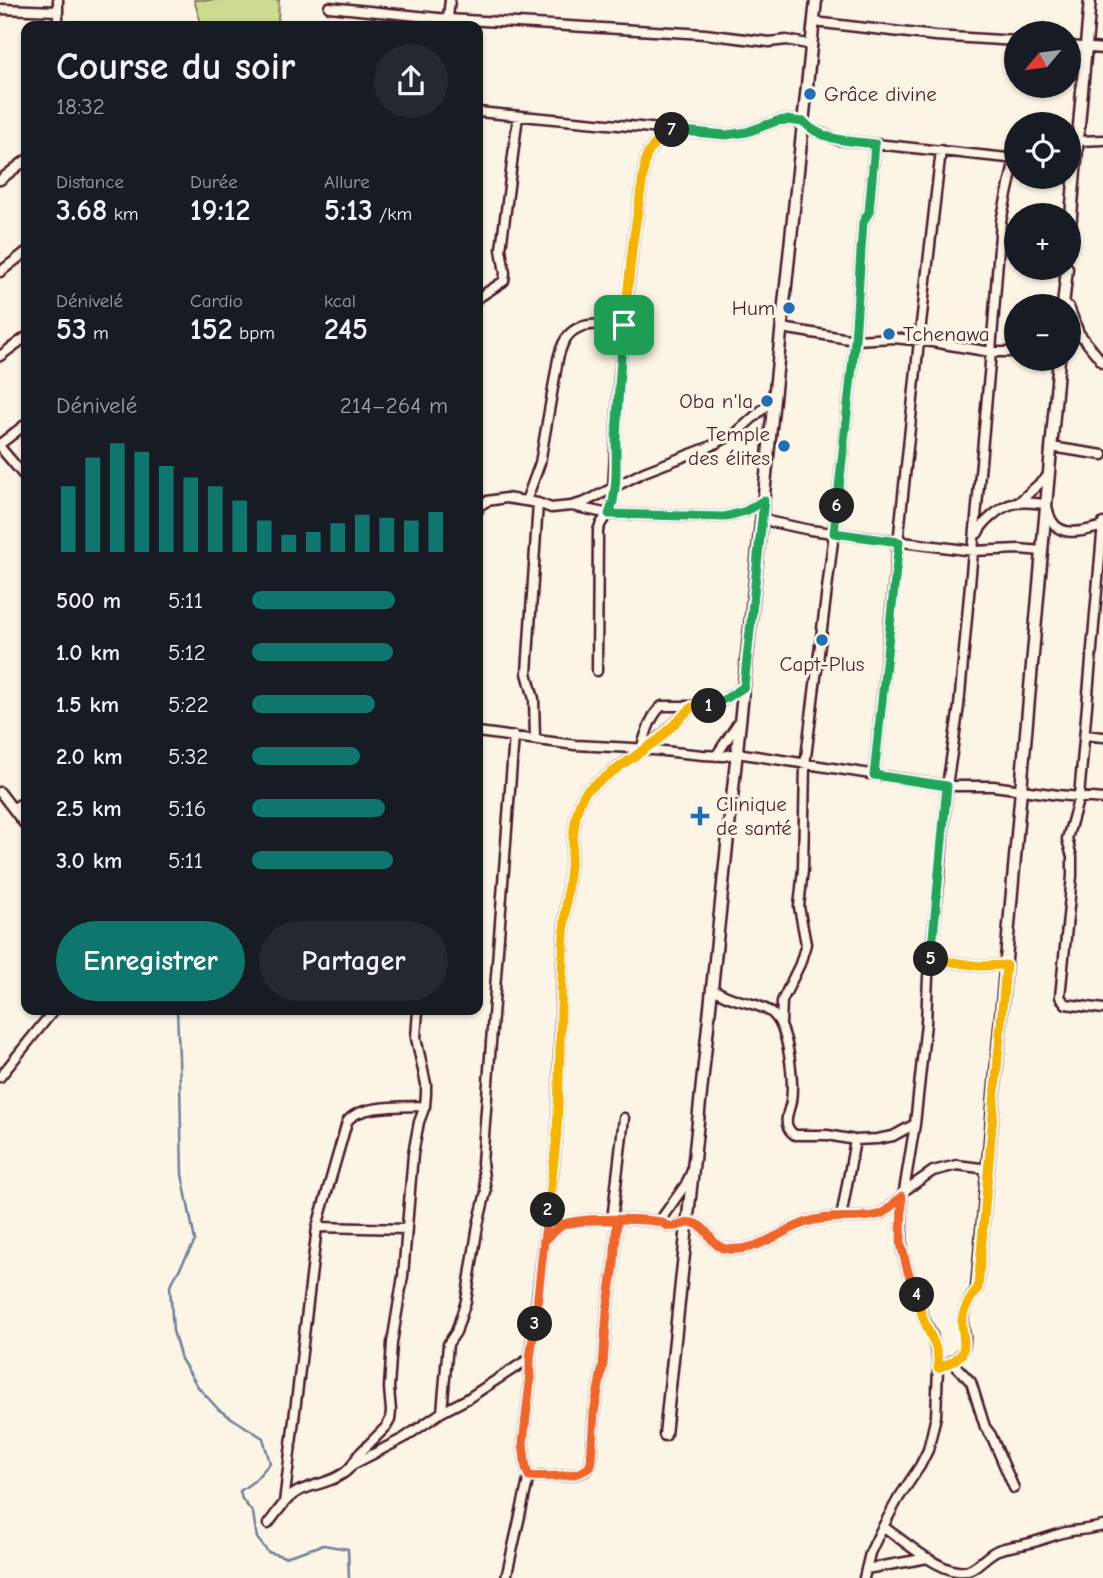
<!DOCTYPE html>
<html lang="fr">
<meta charset="utf-8">
<style>
:root{--surface:#171b24;--page:#242831;--text:#f1f3f6;--muted:#9ea1a6;--accent:#0f766e}
body{margin:0;font-family:"Comic Neue",sans-serif;background:var(--page);color:var(--text);height:100vh;display:flex;flex-direction:column;font-size:26px;white-space:nowrap}
*{box-sizing:border-box;margin:0}
p{font-size:23px;color:var(--muted)}
.icon{flex:none;width:38px;height:38px;fill:none;stroke:currentColor;stroke-width:2;stroke-linecap:round;stroke-linejoin:round}
.map{position:relative;flex:1;overflow:hidden}
.drawer{position:absolute;left:21px;top:21px;width:462px;height:994px;display:flex;flex-direction:column;background:var(--surface);border-radius:14px;box-shadow:0 2px 5px #0004}
.drawer>*{flex:none}
.needle{width:46px;rotate:241deg}
.tools{position:absolute;left:1004px;top:21px;display:grid;gap:14px}
.tools a{display:grid;place-items:center;width:77px;height:77px;border-radius:50%;background:var(--surface);box-shadow:0 2px 5px #0004;font-size:35px}
.pin{position:absolute;display:grid;place-items:center;width:60px;height:60px;color:#fff;margin:-30px;border-radius:14px;box-shadow:0 4px 10px #0006}
.km{position:absolute;width:35px;height:35px;margin:-18px;border-radius:50%;background:#222;color:#fff;font-size:19px;line-height:35px;text-align:center}
.round{display:grid;place-items:center;flex:none;width:74px;height:74px;border-radius:37px;background:var(--page)}
.headline{display:flex;align-items:center;justify-content:space-between;height:119px;padding:0 35px}
h1{font-size:38px;font-weight:700;line-height:52px}
.stats{display:grid;grid-template-columns:repeat(3,1fr);gap:10px;height:119px;padding:7px 35px}
.stats div{display:grid;align-content:center}
.stats b{font-size:30px;font-weight:700}
.stats small{font-size:19px;font-weight:400}
.stats p{font-size:19px}
.chart{height:196px;padding:14px 35px}
.chart p{display:flex;justify-content:space-between}
.chart svg{width:100%;height:126px;margin-top:7px;stroke:var(--accent);stroke-width:6}
.primary-button{display:flex;gap:14px;margin-top:auto;padding:14px 35px}
.primary-button a{flex:1;height:80px;border-radius:42px;background:var(--accent);color:#fff;font-size:28px;font-weight:700;line-height:80px;text-align:center}
.primary-button a+a{background:var(--page);color:var(--text)}
ul{padding:0 35px;list-style:none;font-size:23px}
li{display:grid;grid-template-columns:112px 84px 1fr;align-items:center;height:52px}
li i{height:18px;border-radius:9px;background:var(--accent)}
.map>svg:first-child{display:block}
.green{fill:#ccdb8f;stroke:#8b7d5d;stroke-width:2}
.lines{fill:none;stroke-linecap:round;stroke-linejoin:round}
.stream{stroke:#6b8199;stroke-width:2.5}
.minor-casing{stroke:#4a1f2b;stroke-width:13}
.tertiary-casing{stroke:#4a1f2b;stroke-width:15}
.minor{stroke:#fcf5e5;stroke-width:8}
.tertiary{stroke:#fcf5e5;stroke-width:10}
.split-1-casing{stroke:#fff;stroke-width:14}
.split-2-casing{stroke:#fff;stroke-width:14}
.split-3-casing{stroke:#fff;stroke-width:14}
.split-4-casing{stroke:#fff;stroke-width:14}
.split-5-casing{stroke:#fff;stroke-width:14}
.split-6-casing{stroke:#fff;stroke-width:14}
.split-7-casing{stroke:#fff;stroke-width:14}
.split-8-casing{stroke:#fff;stroke-width:14}
.split-1{stroke:#22a559;stroke-width:9}
.split-2{stroke:#f5b400;stroke-width:9}
.split-3{stroke:#f0652b;stroke-width:9}
.split-4{stroke:#f0652b;stroke-width:9}
.split-5{stroke:#f5b400;stroke-width:9}
.split-6{stroke:#22a559;stroke-width:9}
.split-7{stroke:#22a559;stroke-width:9}
.split-8{stroke:#f5b400;stroke-width:9}
.poi-dot{fill:#1f6fb2;stroke:#fcf5e5;stroke-width:2.5}
.labels{text-anchor:middle;dominant-baseline:central;stroke-width:6;stroke-linejoin:round;paint-order:stroke}
.poi-label{font-size:21px;fill:#4a1f2b;stroke:#fcf5e5;text-anchor:start}
</style>
<div class="map">
<svg width="1103" height="1578" viewBox="0 0 1103 1578">
<rect width="100%" height="100%" fill="#fcf5e5"/>
<filter id="ink" filterUnits="userSpaceOnUse"><feTurbulence type="fractalNoise" baseFrequency=".0143" numOctaves="2"/><feDisplacementMap in="SourceGraphic" scale="14" xChannelSelector="R" yChannelSelector="G"/><feConvolveMatrix kernelMatrix="1 2 1 2 8 2 1 2 1" color-interpolation-filters="sRGB"/></filter>
<g filter="url(#ink)">
<path class="green" d="M194,0H279L278,22L280,26H202Z"/>
<g class="lines">
<path class="stream" d="M177,1010L180,1083L182,1174L195,1241L170,1286L173,1331L181,1359L198,1387L219,1410L263,1438L270,1463L254,1481L240,1491L242,1499L253,1513L257,1538L268,1552L285,1557L323,1545L348,1549L349,1578"/>
<defs>
<path id="minor" d="M329,7L448,19L705,34L769,42L787,40L812,45
M0,9L58,11
M814,22L935,36L1017,41
M58,26V0
M447,26L450,0
M1069,46L1103,49
M478,112L726,135L747,132L777,121L786,120L804,122L810,129L838,140L1017,159
M1078,141L1103,140
M0,180L26,160
M0,272L26,252
M478,298L504,281L505,273L501,249L518,116
M1069,307L1079,333L1103,363
M782,328L855,340L894,338L932,342L991,352H1017
M0,356L26,337
M0,444L26,424
M0,447L26,478
M1051,447L1103,455
M526,501L540,463L558,359C567,318 590,325 624,325
M1019,502L1049,475
M572,506L609,514L724,517L746,511L764,500
M478,510L479,506L487,501L506,498L538,503L551,508L571,506L585,502L644,472L709,447L736,433L774,399
M762,517L772,522L810,530L973,551L1019,549L1042,551
M1103,523L1079,797L1067,839L1072,857V876L1060,997L1066,1004L1103,1009
M978,533C981,526 986,521 992,516C1011,499 1023,502 1046,504C1048,510 1049,516 1052,521C1062,539 1088,530 1103,526
M597,671L598,531C600,521 608,516 612,507L619,379L633,242L646,157L651,149L666,130
M478,732L575,745L633,748L703,755L724,756L737,753L947,786H993L1058,795L1103,799
M1085,735L1103,737
M535,739L534,699L527,673L538,503
M641,749C646,734 650,716 662,706H708L717,704L744,687
M716,756L740,720
M874,775L919,341L941,150
M0,792L26,826
M13,808L26,801
M930,959L980,966L1006,965
M712,989C719,992 725,996 732,998C744,1003 761,1004 772,1013C789,1027 794,1080 791,1101C790,1109 784,1119 788,1127C789,1130 792,1133 795,1135H827L855,1140L877,1139L893,1136L915,1124
M781,1024L782,1001L800,964L806,944L799,907L803,869L805,765L834,533L855,340L863,222L869,212L875,144
M0,1077L54,1010
M904,1191L915,1124L926,1023L928,977L940,873L947,786L959,706L991,352L1001,221L1015,159
M902,1196V1249L908,1272L919,1301L923,1317L932,1335L938,1361V1368
M841,1218L855,1140
M612,1220L624,1118
M659,1222L686,1184L691,1173
M317,1227L406,1229
M544,1241C548,1204 555,1166 557,1129C561,1037 559,943 572,851C574,831 574,806 587,790L658,739L692,707
M952,1362L971,1382L985,1427L991,1435L1014,1488
M442,1412L448,1344L456,1332L466,1301L478,1225L486,1192L482,1163L514,736
M352,1465L359,1454L386,1427L390,1420L391,1411L389,1388L392,1343L403,1276L413,1154L419,1122L425,1106L426,1094V1084L416,1038L418,1010
M529,1476C541,1477 577,1477 586,1470C589,1468 590,1465 591,1461L594,1412L603,1365L607,1311L614,1265L617,1220
M284,1503L317,1227L347,1122C358,1104 405,1107 425,1106
M268,1524C277,1513 286,1497 299,1491C316,1483 341,1481 352,1465L404,1438L442,1412L467,1399L530,1358
M884,1527C901,1539 936,1569 957,1571C975,1574 983,1556 998,1550C1008,1546 1019,1546 1030,1543C1042,1540 1054,1535 1066,1532C1078,1530 1091,1529 1103,1526
M866,1569L928,1558
M506,1578L529,1476L526,1469L523,1442L530,1382V1358L544,1241C551,1235 557,1227 565,1224C579,1218 645,1218 660,1222C669,1225 660,1224 670,1226C682,1228 687,1218 700,1226C711,1233 712,1248 728,1249C758,1252 780,1231 807,1222C831,1214 857,1221 881,1214L887,1210L902,1196L904,1191L933,1171L957,1165L988,1169
M864,1578L870,1553L880,1532L898,1499L920,1466L928,1450L936,1416L938,1368C953,1361 967,1356 965,1336C964,1330 962,1325 963,1319C964,1307 971,1298 977,1288"/>
<path id="tertiary" d="M1069,239L1090,0
M1063,306L1067,268
M977,1288L1059,359
M665,1435L816,0"/>
</defs>
<use href="#minor" class="minor-casing"/>
<use href="#tertiary" class="tertiary-casing"/>
<use href="#minor" class="minor"/>
<use href="#tertiary" class="tertiary"/>
</g>
</g>
<g class="lines" filter="url(#ink)">
<defs>
<path id="split-1" d="M624,325C620,363 618,401 616,439C616,460 618,494 609,514L724,517L746,511L764,500L744,687L727,698L709,706"/>
<path id="split-2" d="M548,1210C551,1184 555,1157 557,1130C562,1037 559,944 572,851C574,832 574,806 587,790L659,739L692,707L709,706"/>
<path id="split-3" d="M535,1324L530,1358V1382L523,1443L526,1469L529,1476C541,1477 576,1477 585,1470C590,1468 590,1465 591,1461L594,1412L603,1365L607,1311L614,1265L617,1220H590L563,1224L544,1241L548,1210"/>
<path id="split-4" d="M535,1324L544,1241C551,1235 556,1227 565,1224C578,1218 645,1218 660,1222C669,1225 660,1224 670,1226C682,1228 687,1218 700,1226C711,1233 712,1248 728,1249C758,1252 780,1231 807,1222C831,1214 857,1221 881,1214L887,1210L902,1196L901,1244L908,1272L917,1295"/>
<path id="split-5" d="M917,1295C920,1302 920,1310 923,1318C929,1334 940,1349 938,1368L952,1362L962,1354C967,1340 961,1333 962,1320C964,1307 971,1298 978,1288L1006,965L980,966L931,959"/>
<path id="split-6" d="M837,506L834,533L899,542L874,775L947,786L931,959"/>
<path id="split-7" d="M672,130L726,135L747,132L777,121L786,120L804,122C821,141 851,141 875,144L869,212L863,222L855,340L837,506"/>
<path id="split-8" d="M624,325L633,242L646,157L651,149L666,130H672"/>
</defs>
<use href="#split-1" class="split-1-casing"/>
<use href="#split-2" class="split-2-casing"/>
<use href="#split-3" class="split-3-casing"/>
<use href="#split-4" class="split-4-casing"/>
<use href="#split-5" class="split-5-casing"/>
<use href="#split-6" class="split-6-casing"/>
<use href="#split-7" class="split-7-casing"/>
<use href="#split-8" class="split-8-casing"/>
<use href="#split-1" class="split-1"/>
<use href="#split-2" class="split-2"/>
<use href="#split-3" class="split-3"/>
<use href="#split-4" class="split-4"/>
<use href="#split-5" class="split-5"/>
<use href="#split-6" class="split-6"/>
<use href="#split-7" class="split-7"/>
<use href="#split-8" class="split-8"/>
</g>
<g class="poi-dot">
<circle cx="810" cy="94" r="7"/>
<circle cx="789" cy="308" r="7"/>
<circle cx="889" cy="334" r="7"/>
<circle cx="767" cy="401" r="7"/>
<circle cx="784" cy="446" r="7"/>
<circle cx="822" cy="640" r="7"/>
<path d="M696.5 805.5h7v7h7v7h-7v7h-7v-7h-7v-7h7z"/>
</g>
<g class="labels">
<g class="poi-label">
<text x="824" y="94">Grâce divine</text>
<text x="775" y="308" text-anchor="end">Hum</text>
<text x="903" y="334">Tchenawa</text>
<text x="753" y="401" text-anchor="end">Oba n'la</text>
<text x="770" y="434" text-anchor="end">Temple<tspan x="770" dy="24">des élites</tspan></text>
<text x="822" y="664" text-anchor="middle">Capt-Plus</text>
<text x="716" y="804">Clinique<tspan x="716" dy="24">de santé</tspan></text>
</g>
</g>
</svg>
<div class="tools">
<a><svg class="needle" viewBox="-14 -14 28 28"><path d="M0-13l5 13h-10z" fill="#e53935"/><path d="M0 13l5-13h-10z" fill="#9ea1a6"/></svg></a>
<a><svg class="icon" aria-label="locate" viewBox="0 0 24 24"><circle cx="12" cy="12" r="6"/><path d="M12 2v4M12 18v4M2 12h4M18 12h4"/></svg></a>
<a>+</a>
<a>−</a>
</div>
<div class="pin" style="left:624px;top:325px;background:#1e9e55"><svg class="icon" aria-label="arrive" viewBox="0 0 24 24"><path d="M6 21V4h12l-3 4 3 4H6"/></svg></div>
<b class="km" style="left:709px;top:706px">1</b>
<b class="km" style="left:548px;top:1210px">2</b>
<b class="km" style="left:535px;top:1324px">3</b>
<b class="km" style="left:917px;top:1295px">4</b>
<b class="km" style="left:931px;top:959px">5</b>
<b class="km" style="left:837px;top:506px">6</b>
<b class="km" style="left:672px;top:130px">7</b>
<section class="drawer">
<div class="headline"><div><h1>Course du soir</h1><p>18:32</p></div><a class="round"><svg class="icon" aria-label="share" viewBox="0 0 24 24"><path d="M12 15V3M7 8l5-5 5 5M5 13v7h14v-7"/></svg></a></div>
<div class="stats">
<div><p>Distance</p><b>3.68<small> km</small></b></div>
<div><p>Durée</p><b>19:12</b></div>
<div><p>Allure</p><b>5:13<small> /km</small></b></div>
</div>
<div class="stats">
<div><p>Dénivelé</p><b>53<small> m</small></b></div>
<div><p>Cardio</p><b>152<small> bpm</small></b></div>
<div><p>kcal</p><b>245</b></div>
</div>
<div class="chart"><p><span>Dénivelé</span>214–264 m</p>
<svg viewBox="0 0 160 44" preserveAspectRatio="none"><path d="M5 44V21M15 44V11M25 44V6M35 44V9M45 44V14M55 44V18M65 44V21M75 44V26M85 44V33M95 44V38M105 44V37M115 44V34M125 44V31M135 44V32M145 44V33M155 44V30"/></svg>
</div>
<ul>
<li><b>500 m</b>5:11<i style="width:73%"></i></li>
<li><b>1.0 km</b>5:12<i style="width:72%"></i></li>
<li><b>1.5 km</b>5:22<i style="width:63%"></i></li>
<li><b>2.0 km</b>5:32<i style="width:55%"></i></li>
<li><b>2.5 km</b>5:16<i style="width:68%"></i></li>
<li><b>3.0 km</b>5:11<i style="width:72%"></i></li>
</ul>
<div class="primary-button"><a>Enregistrer</a><a>Partager</a></div>
</section>
</div>
